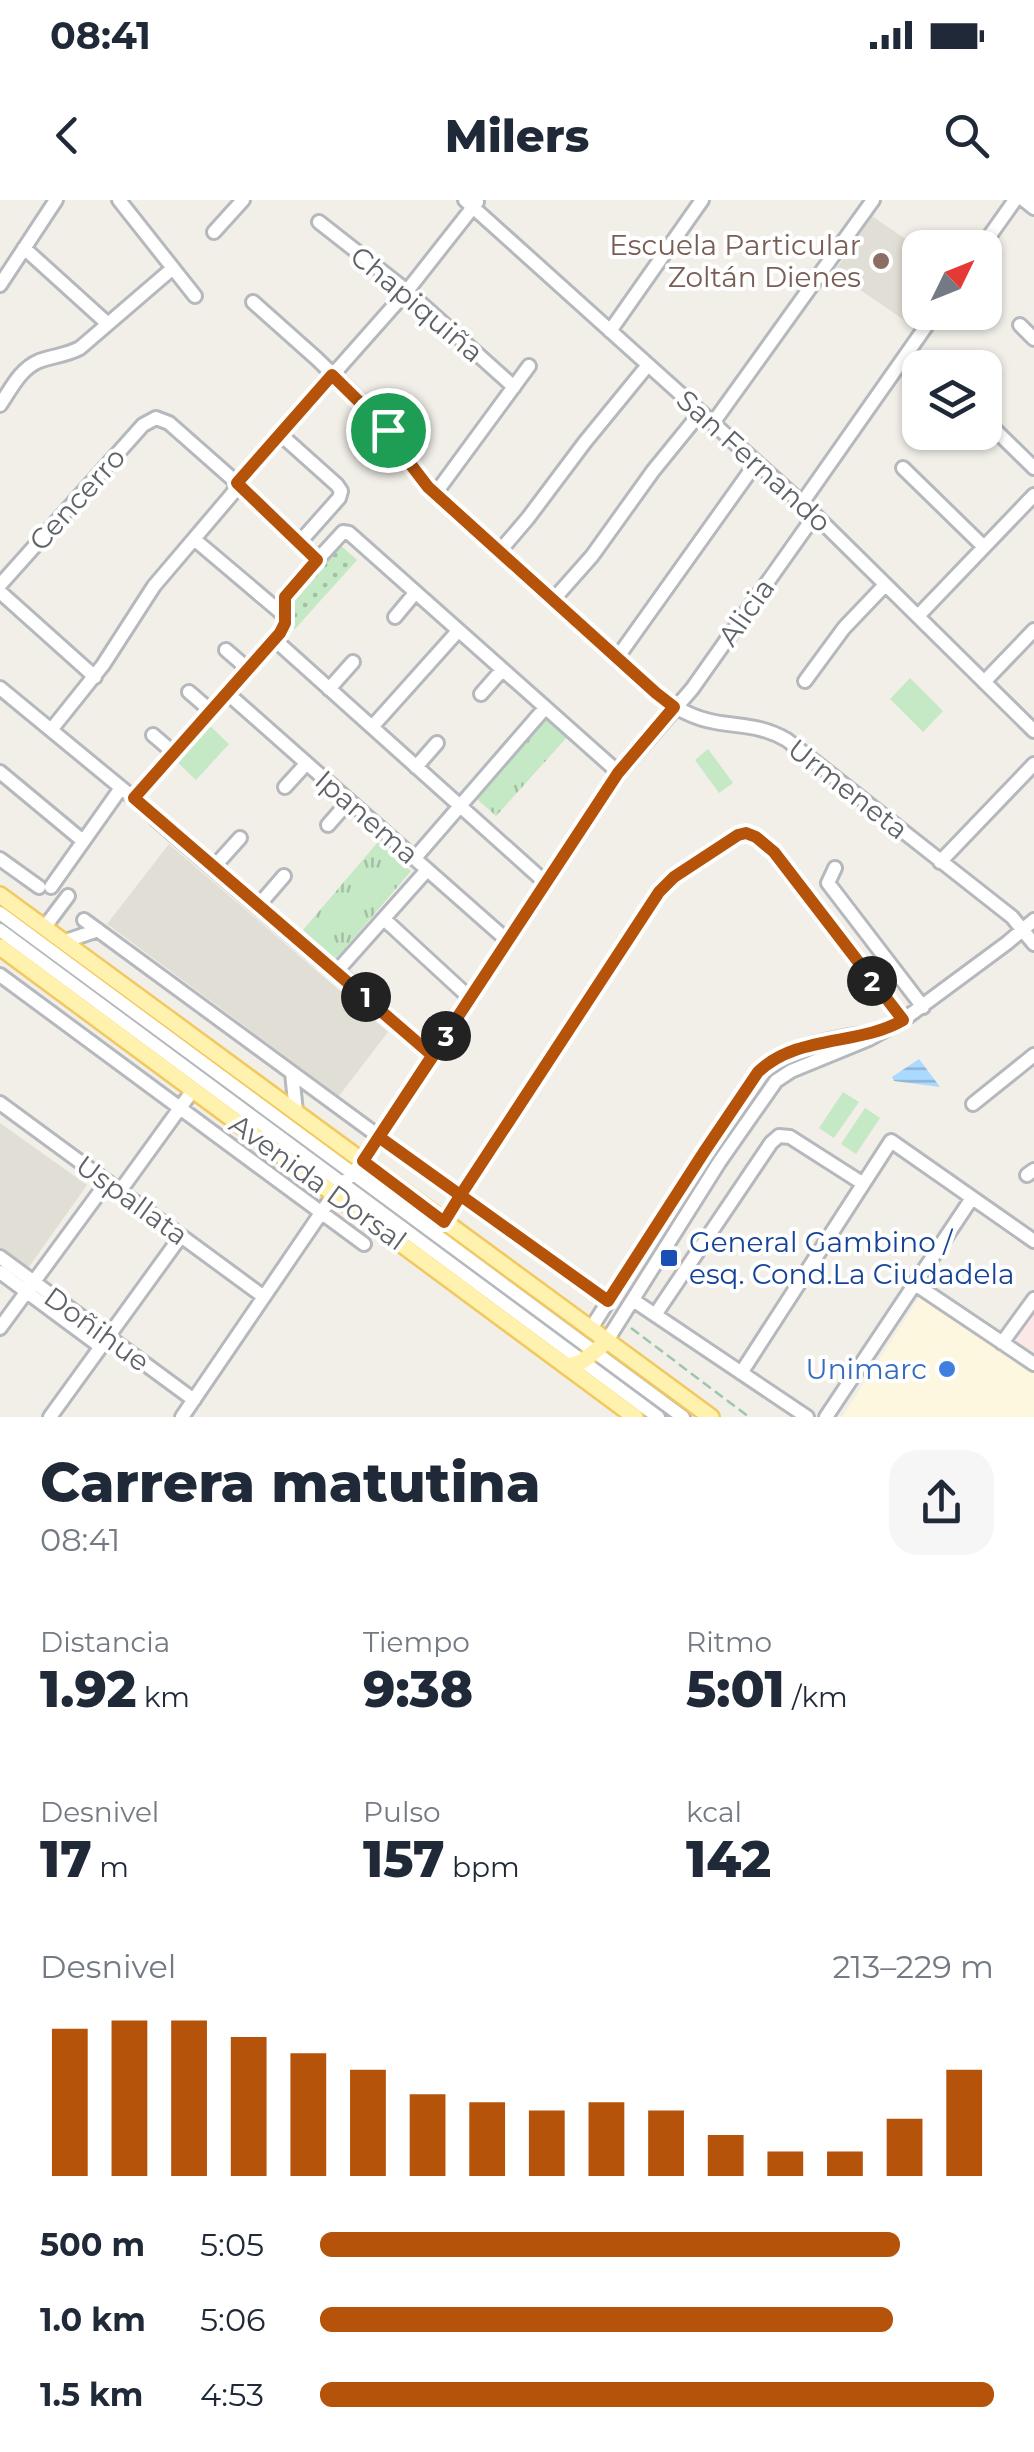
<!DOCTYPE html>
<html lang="es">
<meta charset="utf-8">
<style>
:root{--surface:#fff;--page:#f6f6f7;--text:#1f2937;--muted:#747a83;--accent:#b45309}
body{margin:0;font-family:Montserrat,sans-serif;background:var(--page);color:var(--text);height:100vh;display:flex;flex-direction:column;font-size:38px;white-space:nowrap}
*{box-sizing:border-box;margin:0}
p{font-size:32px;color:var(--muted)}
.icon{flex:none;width:55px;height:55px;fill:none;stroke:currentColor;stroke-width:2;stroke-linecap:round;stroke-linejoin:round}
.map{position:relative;height:1217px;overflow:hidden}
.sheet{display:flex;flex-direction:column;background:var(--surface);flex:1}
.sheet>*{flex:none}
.needle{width:65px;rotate:47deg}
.controls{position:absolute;left:902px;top:30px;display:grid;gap:20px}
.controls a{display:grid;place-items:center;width:100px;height:100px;border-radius:20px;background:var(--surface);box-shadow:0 2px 8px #0004;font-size:50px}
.pin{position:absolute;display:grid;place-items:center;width:85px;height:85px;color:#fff;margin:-42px;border:5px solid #fff;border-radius:50%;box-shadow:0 2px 10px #0007}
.km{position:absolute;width:50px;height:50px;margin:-25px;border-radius:50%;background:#222;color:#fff;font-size:28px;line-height:50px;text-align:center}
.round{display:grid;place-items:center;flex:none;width:105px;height:105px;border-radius:30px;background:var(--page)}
.overview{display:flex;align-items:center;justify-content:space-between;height:170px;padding:0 40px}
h1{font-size:55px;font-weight:800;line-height:75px}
.stats{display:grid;grid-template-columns:repeat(3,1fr);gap:15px;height:170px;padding:10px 40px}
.stats div{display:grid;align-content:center}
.stats b{font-size:50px;font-weight:800}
.stats small{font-size:28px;font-weight:400}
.stats p{font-size:28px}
.chart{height:280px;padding:20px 40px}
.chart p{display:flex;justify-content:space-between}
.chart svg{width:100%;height:180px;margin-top:10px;stroke:var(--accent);stroke-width:6}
ul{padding:0 40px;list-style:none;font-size:32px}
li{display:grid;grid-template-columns:160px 120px 1fr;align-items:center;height:75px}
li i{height:25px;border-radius:12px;background:var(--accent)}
.status{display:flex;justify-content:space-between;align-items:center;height:70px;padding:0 50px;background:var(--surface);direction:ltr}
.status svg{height:28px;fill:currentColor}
header{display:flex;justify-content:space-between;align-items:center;height:130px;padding:0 40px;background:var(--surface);font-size:45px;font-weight:800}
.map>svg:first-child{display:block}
.commercial{fill:#fef7e0}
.education{fill:#e1ded6}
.medical{fill:#fce8e6}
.grass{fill:url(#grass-dots)}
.park{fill:url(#park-tufts)}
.pitch{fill:#c5e8c5}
.water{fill:url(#water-rules)}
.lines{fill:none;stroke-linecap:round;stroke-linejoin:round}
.minor-casing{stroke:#b5b8bc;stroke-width:18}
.major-casing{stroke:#f2c960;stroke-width:20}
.path{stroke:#9cc7a9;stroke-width:2.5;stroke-dasharray:10 5;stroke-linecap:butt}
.minor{stroke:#fff;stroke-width:12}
.major{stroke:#fff2af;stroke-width:15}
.route-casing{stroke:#fff;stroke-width:20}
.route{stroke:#b45309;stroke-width:12}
.education-dot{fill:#8d6e63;stroke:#fff;stroke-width:4}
.transit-dot{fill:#1a4fb4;stroke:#fff;stroke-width:4}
.shop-dot{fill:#3f7fe0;stroke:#fff;stroke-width:4}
.labels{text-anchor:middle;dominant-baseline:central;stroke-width:8;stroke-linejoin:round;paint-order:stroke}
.education-label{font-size:28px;fill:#785e54;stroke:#fff;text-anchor:end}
.street-label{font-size:28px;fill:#5f6368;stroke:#fff}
.transit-label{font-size:28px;fill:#164399;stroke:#fff;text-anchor:start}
.shop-label{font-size:28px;fill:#366cbe;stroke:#fff;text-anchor:end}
</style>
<div class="status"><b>08:41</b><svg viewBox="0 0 49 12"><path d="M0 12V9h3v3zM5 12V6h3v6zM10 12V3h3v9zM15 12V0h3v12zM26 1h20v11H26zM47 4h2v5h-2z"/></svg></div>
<header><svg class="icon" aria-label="back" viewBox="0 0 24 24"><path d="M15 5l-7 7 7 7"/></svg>Milers<svg class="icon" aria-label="search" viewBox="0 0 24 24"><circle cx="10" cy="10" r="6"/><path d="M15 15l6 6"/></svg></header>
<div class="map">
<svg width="1034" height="1217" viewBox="0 0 1034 1217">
<defs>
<pattern id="grass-dots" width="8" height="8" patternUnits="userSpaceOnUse" patternTransform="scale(2.5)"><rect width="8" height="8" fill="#c5e8c5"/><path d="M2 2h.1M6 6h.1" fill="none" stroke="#a3c0a4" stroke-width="1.8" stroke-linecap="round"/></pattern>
<pattern id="park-tufts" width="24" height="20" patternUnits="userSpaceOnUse" patternTransform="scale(2.5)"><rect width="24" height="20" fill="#c5e8c5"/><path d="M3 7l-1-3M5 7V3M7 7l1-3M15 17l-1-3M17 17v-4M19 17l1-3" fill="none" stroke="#a3c0a4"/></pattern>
<pattern id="water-rules" width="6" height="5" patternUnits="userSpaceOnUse" patternTransform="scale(2.5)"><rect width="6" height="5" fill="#aadaff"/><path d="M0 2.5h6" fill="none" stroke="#8eb4d2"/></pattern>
</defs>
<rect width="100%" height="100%" fill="#f1efe8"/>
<path class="commercial" d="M923,1092L1034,1171V1217H842Z"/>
<path class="education" d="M872,16L920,49V112L922,113L913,126L834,72Z
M169,644L388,832L339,896L107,724Z
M0,923L87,985L26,1071L0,1052Z"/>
<path class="medical" d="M1034,1096V1171L1002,1147Z"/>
<path class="grass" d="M339,344L357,360L295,429L277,412Z"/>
<path class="park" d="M548,516L569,535L496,616L476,598Z
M378,642L411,671L336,759L303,730Z"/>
<path class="pitch" d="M910,478L943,511L923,532L890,499Z
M208,524L229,544L196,580L175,560Z
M708,549L733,583L719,593L695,560Z
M843,892L859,902L834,938L819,928Z
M865,908L880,918L856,954L841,944Z"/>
<path class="water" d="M919,859L940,887L894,881L892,877Z"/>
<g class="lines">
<defs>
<path id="minor" d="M119,0L195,96
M465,0L815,315L1034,531
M1024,0L1034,8
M319,22L407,91L514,187
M214,32L243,0
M24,48L108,124
M981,48L1015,0
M0,85L56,0
M253,102L317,159L383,223L414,270L428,287L656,493C673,507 692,518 715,522C743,527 761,525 787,540L1012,717L1034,744
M1020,125L1034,139
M610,131L702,0
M0,205C11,189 20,169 39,161C53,156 67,155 80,148L173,68
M985,220L1034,268
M713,223L873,0
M280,234L337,285L341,291L339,298L299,343
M903,268L984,347
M435,294L529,166
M802,303L936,112
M194,339L285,416
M499,352L528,318L585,242L648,165
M0,385L143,225L156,218L169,223L237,283L317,359
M0,392L95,477
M553,400L592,356L653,271L701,212
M918,416L1034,295
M395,417L415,393
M275,440L546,683
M226,450L248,469
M617,458L756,263
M805,481L844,428L885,385
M984,482L1034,430
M0,488L147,609L157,620L320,760L337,771L433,856
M329,489L353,462
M189,492L211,511
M227,493L508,741
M481,494L502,470
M372,527L458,431
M51,530L103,465L154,386L233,293L237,283L407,91L477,2
M153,535L174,553
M416,567L437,543
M0,572L83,641
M285,587L306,564
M134,598L280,433C289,420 280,406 288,392L343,332L349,333L619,573
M328,625L349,601
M0,659L39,687
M414,659L545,508
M940,662L1034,564
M213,668L240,638
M835,668L828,683L923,807
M51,687L121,588
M258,706L284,676
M0,713L683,1217
M384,719L471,799
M84,720L460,996L608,1101
M44,728L68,696
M0,730L658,1217
M63,742L98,730
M337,771L427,670
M0,775L364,1044
M292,873L296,912
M0,903L264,1097
M973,904L1034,855
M1027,975L1034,970
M120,991L193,890
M444,1022L659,691L674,677L738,635L746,633L756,637L774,653L903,820
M0,1057L194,1200
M0,1072L101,1147
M915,1084L1034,1164
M633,1100L807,1217
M655,1115L771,943L779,936L790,937L862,983
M0,1128L107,982
M590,1130L704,951L758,872C786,844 835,839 873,832
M606,1142L720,961L776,881L791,871L869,839L903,820L1007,743L1034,720
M1002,1143L1034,1099
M741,1173L891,941L1034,1041
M50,1217L181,1036
M182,1217L334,994L363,961L379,937L619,573L692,489L815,315
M826,1217L972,998"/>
<path id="major" d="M0,695L711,1217
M0,747L635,1217
M567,1167L583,1161L606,1142"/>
</defs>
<use href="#minor" class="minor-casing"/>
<use href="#major" class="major-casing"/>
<path class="path" d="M631,1128L749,1217"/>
<use href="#minor" class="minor"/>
<use href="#major" class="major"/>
</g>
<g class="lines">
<defs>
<path id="route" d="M388,230L332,175L237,283L317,360L285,397V423L280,433L134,598L433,856L379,937L608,1101L704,952L758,872C797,834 859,846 903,820L774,652L756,637L746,633L738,635L674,677L659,692L460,996L444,1022L363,961L618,573L674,507L656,493L428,287L408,261L388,230"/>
</defs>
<use href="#route" class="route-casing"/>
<use href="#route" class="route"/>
</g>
<circle class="education-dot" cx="881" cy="61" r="10"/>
<rect class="transit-dot" x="659" y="1048" width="20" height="20" rx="5"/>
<circle class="shop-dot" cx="947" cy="1169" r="10"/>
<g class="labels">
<g class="education-label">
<text x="861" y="45">Escuela Particular<tspan x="861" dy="32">Zoltán Dienes</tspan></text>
</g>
<g class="street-label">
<text transform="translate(417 104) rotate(40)">Chapiquiña</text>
<text transform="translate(754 261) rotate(42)">San Fernando</text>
<text transform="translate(77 299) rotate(-48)">Cencerro</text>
<text transform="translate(746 412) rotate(-55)">Alicia</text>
<text transform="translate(848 589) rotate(38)">Urmeneta</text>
<text transform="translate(367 617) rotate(41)">Ipanema</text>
<text transform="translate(318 982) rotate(36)">Avenida Dorsal</text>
<text transform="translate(132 1000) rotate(36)">Uspallata</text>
<text transform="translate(97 1129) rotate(36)">Doñihue</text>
</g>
<g class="transit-label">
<text x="689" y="1042">General Gambino /<tspan x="689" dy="32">esq. Cond.La Ciudadela</tspan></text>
</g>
<g class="shop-label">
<text x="927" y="1169">Unimarc</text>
</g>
</g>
</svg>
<div class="controls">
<a><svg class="needle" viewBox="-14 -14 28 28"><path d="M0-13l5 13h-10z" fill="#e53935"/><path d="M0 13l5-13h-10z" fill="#747a83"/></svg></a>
<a><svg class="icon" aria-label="layers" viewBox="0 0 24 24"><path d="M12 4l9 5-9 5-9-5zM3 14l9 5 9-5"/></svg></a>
</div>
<div class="pin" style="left:388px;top:230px;background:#1e9e55"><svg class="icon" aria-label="arrive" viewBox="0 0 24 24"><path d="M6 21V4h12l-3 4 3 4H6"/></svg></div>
<b class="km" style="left:366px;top:797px">1</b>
<b class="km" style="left:872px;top:781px">2</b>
<b class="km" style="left:446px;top:836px">3</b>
</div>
<section class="sheet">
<div class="overview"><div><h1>Carrera matutina</h1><p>08:41</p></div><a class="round"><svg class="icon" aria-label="share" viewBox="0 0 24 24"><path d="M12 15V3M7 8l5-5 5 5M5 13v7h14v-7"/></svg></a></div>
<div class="stats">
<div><p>Distancia</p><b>1.92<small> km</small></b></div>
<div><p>Tiempo</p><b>9:38</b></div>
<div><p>Ritmo</p><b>5:01<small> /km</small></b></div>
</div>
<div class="stats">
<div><p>Desnivel</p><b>17<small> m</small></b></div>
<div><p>Pulso</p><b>157<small> bpm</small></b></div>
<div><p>kcal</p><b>142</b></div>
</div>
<div class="chart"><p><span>Desnivel</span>213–229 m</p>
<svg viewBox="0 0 160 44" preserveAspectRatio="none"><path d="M5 44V8M15 44V6M25 44V6M35 44V10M45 44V14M55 44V18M65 44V24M75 44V26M85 44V28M95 44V26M105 44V28M115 44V34M125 44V38M135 44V38M145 44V30M155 44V18"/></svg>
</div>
<ul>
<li><b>500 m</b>5:05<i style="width:86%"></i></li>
<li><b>1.0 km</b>5:06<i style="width:85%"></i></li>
<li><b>1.5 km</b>4:53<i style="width:100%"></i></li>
</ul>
</section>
